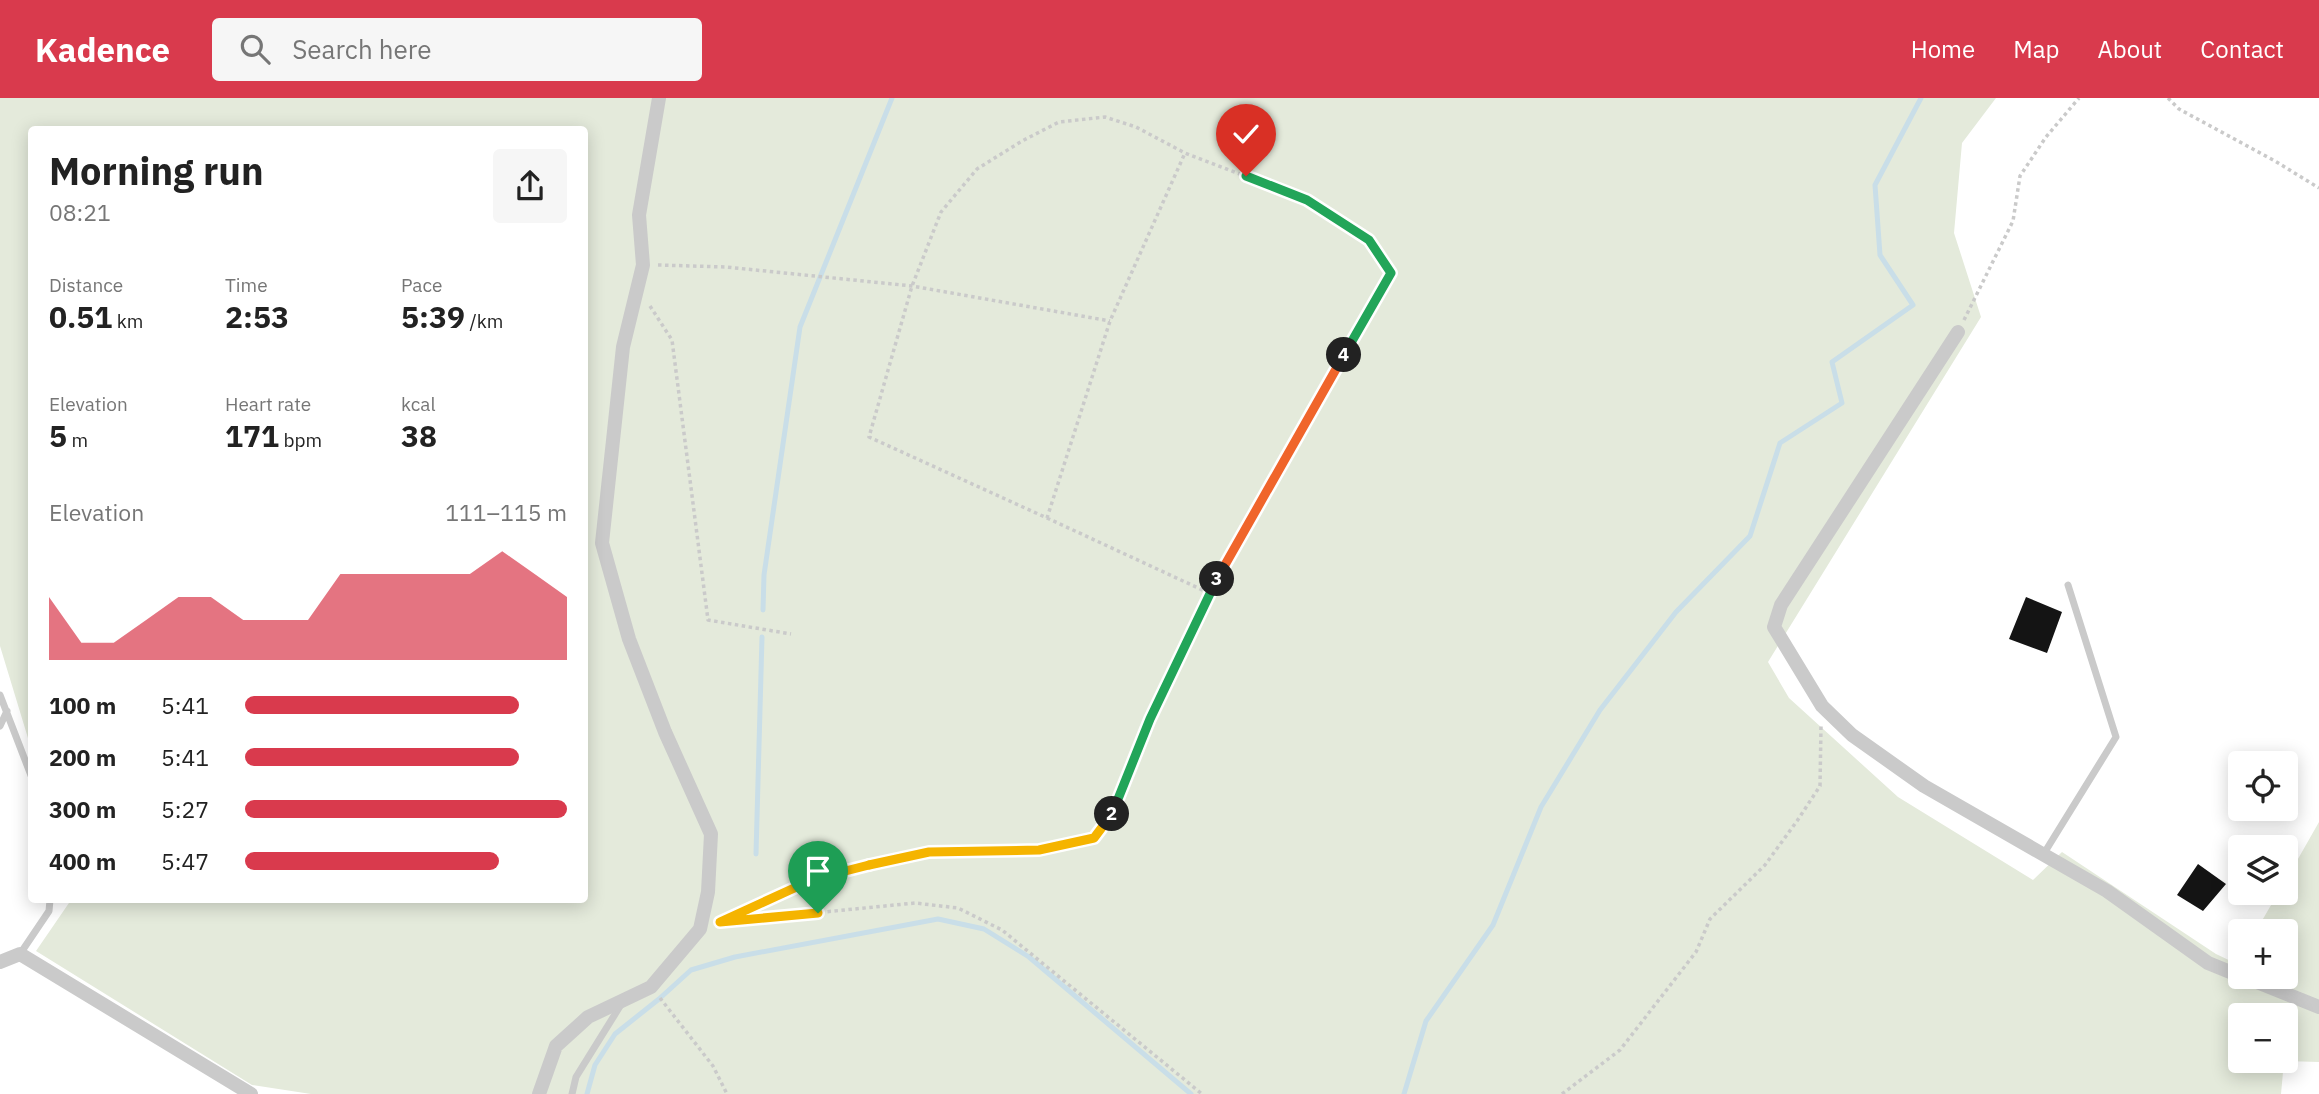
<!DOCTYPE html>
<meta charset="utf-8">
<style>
:root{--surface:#fff;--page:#f6f6f6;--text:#222;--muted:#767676;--accent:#d93a4d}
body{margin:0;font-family:"IBM Plex Sans",sans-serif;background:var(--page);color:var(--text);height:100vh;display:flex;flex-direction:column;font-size:26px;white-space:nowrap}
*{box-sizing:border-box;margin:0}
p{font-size:23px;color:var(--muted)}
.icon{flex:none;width:38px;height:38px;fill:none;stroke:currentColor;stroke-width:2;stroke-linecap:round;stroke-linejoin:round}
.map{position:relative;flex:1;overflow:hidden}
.side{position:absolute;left:28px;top:28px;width:560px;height:777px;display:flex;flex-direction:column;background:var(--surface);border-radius:7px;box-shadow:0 4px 18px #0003}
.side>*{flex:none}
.controls{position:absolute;left:2228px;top:653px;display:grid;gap:14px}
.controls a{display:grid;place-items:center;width:70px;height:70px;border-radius:7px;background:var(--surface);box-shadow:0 4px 18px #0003;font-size:35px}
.pin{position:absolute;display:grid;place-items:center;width:60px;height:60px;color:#fff;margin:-72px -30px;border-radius:50% 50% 50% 0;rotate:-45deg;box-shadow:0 0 7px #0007}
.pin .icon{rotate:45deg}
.km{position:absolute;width:35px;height:35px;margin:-18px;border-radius:50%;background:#222;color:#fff;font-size:19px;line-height:35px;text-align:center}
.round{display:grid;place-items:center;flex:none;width:74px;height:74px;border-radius:7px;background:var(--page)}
.overview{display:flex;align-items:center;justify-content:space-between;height:119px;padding:0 21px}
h1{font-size:38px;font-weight:700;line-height:52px}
.metrics{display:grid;grid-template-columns:repeat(3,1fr);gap:10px;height:119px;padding:7px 21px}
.metrics div{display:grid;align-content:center}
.metrics b{font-size:30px;font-weight:700}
.metrics small{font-size:19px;font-weight:400}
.metrics p{font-size:19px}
.chart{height:196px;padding:14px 21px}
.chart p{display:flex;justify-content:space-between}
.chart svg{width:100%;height:126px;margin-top:7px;fill:var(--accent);opacity:.7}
ul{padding:0 21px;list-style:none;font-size:23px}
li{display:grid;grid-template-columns:112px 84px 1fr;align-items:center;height:52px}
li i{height:18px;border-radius:9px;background:var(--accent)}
header{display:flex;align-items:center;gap:42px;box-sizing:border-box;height:98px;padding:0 35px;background:var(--accent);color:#fff}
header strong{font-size:33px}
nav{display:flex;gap:38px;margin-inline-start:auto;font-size:24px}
.search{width:490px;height:63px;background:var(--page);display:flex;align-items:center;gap:18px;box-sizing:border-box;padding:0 24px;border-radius:7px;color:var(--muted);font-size:26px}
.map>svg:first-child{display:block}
.green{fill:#e4eadb;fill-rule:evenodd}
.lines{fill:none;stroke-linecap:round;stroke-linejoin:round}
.stream{stroke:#c9dee8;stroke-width:5}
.building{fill:#141414}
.path{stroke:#cacaca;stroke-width:3.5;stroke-dasharray:3.5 3.5;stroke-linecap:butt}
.service{stroke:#cacaca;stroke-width:7}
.minor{stroke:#cacaca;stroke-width:14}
.split-1-casing{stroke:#fff;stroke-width:14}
.split-2-casing{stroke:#fff;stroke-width:14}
.split-3-casing{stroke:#fff;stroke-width:14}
.split-4-casing{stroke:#fff;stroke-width:14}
.split-5-casing{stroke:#fff;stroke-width:14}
.split-1{stroke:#f5b400;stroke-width:9}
.split-2{stroke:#f5b400;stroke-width:9}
.split-3{stroke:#22a559;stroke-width:9}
.split-4{stroke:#f0652b;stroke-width:9}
.split-5{stroke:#22a559;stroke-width:9}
</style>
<header>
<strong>Kadence</strong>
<div class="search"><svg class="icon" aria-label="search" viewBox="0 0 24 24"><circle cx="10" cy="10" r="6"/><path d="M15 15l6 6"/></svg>Search here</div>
<nav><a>Home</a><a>Map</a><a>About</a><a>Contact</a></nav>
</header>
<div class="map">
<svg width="2319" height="996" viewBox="0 0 2319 996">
<rect width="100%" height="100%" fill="#fff"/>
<path class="green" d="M0,0H1996L1962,45L1954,135L1981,219L1768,564L1789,600L1898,699L2033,782L2062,754L2216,856L2237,866L2240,862V878H2286V833H2256L2278,795L2286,794V782L2319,724V964L2284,963L2281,996H311L252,987L36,853L71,802H584V32H32L31,650L0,548ZM2240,917H2286V962H2240Z"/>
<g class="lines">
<path class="stream" d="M763,512L764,477L800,229L892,0
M756,756L762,539
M587,996L595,967L615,936L659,901L691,872L735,859L938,821L984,831L1029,859L1191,996
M1404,996L1426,923L1493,827L1541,709L1600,612L1676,514L1750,438L1780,345L1842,305L1832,264L1913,207L1880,157L1875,87L1921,0"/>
</g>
<path class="building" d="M2026,499L2062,514L2047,555L2009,541Z
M2198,766L2226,786L2203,813L2177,797Z"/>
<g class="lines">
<path class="path" d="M2168,0L2179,11L2275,63L2319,90
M658,167L726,169L912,188L1110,223
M650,208L672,242L708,522L791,536
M1964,222L2013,123L2020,78L2046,39L2079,0
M1047,420L1209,495
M723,824L915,805L958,810L1002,832L1202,996
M714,826L814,781L872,766L929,754L1039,752L1094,740L1116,711L1149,621L1209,495L1391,175L1369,142L1307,102L1185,55L1136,29L1105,19L1059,24L1022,43L977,71L941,114L912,188L869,339L1047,420L1110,223L1185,55
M660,900L713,968L727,996
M1562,996L1620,952L1696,854L1710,821L1765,767L1797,723L1820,688L1821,628"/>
<path class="service" d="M0,597L32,680
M0,628L7,613
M2043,757L2116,639L2068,487
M20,856L49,813L50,802
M572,996L576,979L622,905"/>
<path class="minor" d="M1958,234L1781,507L1774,529L1822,608L1852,637L1924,688L2107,793L2208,865L2240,878
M0,864L20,856L251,996
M2242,878L2319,909
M539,996L556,948L588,919L651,889L700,831L708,794L711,736L665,634L629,541L602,445L623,249L643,167L639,117L659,0"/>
</g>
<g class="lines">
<defs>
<path id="split-1" d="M818,815L720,824L814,781L869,767"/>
<path id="split-2" d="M869,767L929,754L1039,752L1094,740L1112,716"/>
<path id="split-3" d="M1112,716L1150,621L1217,481"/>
<path id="split-4" d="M1217,481L1344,257"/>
<path id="split-5" d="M1246,78L1307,102L1369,142L1391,175L1344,257"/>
</defs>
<use href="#split-1" class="split-1-casing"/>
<use href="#split-2" class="split-2-casing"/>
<use href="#split-3" class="split-3-casing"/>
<use href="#split-4" class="split-4-casing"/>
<use href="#split-5" class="split-5-casing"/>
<use href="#split-1" class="split-1"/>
<use href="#split-2" class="split-2"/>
<use href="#split-3" class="split-3"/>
<use href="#split-4" class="split-4"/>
<use href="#split-5" class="split-5"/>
</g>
</svg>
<div class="controls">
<a><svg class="icon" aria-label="locate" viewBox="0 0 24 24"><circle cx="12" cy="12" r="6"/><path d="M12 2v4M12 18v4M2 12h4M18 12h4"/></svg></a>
<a><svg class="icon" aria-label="layers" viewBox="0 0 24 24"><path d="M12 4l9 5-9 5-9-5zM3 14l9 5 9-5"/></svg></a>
<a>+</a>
<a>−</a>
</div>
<div class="pin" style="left:818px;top:815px;background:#1e9e55"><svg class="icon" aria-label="arrive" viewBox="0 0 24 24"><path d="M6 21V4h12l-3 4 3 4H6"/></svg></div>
<div class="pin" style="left:1246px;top:78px;background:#d93025"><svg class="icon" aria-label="check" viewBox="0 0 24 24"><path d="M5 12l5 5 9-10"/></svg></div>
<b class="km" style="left:1112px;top:716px">2</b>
<b class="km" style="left:1217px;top:481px">3</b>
<b class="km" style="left:1344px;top:257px">4</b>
<section class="side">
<div class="overview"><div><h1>Morning run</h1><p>08:21</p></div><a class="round"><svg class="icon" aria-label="share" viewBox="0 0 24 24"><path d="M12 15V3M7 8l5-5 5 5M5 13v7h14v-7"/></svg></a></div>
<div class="metrics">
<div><p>Distance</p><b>0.51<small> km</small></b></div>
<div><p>Time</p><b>2:53</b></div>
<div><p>Pace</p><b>5:39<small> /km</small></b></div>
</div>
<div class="metrics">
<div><p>Elevation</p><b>5<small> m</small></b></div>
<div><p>Heart rate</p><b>171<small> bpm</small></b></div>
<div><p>kcal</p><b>38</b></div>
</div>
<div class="chart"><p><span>Elevation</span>111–115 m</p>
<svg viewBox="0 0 160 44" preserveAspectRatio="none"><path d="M0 44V22L10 38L20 38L30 30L40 22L50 22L60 30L70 30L80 30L90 14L100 14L110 14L120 14L130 14L140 6L150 14L160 22V44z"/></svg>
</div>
<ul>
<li><b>100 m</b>5:41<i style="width:85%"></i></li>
<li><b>200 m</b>5:41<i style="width:85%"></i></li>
<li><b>300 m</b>5:27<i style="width:100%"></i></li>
<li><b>400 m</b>5:47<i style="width:79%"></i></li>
</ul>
</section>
</div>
